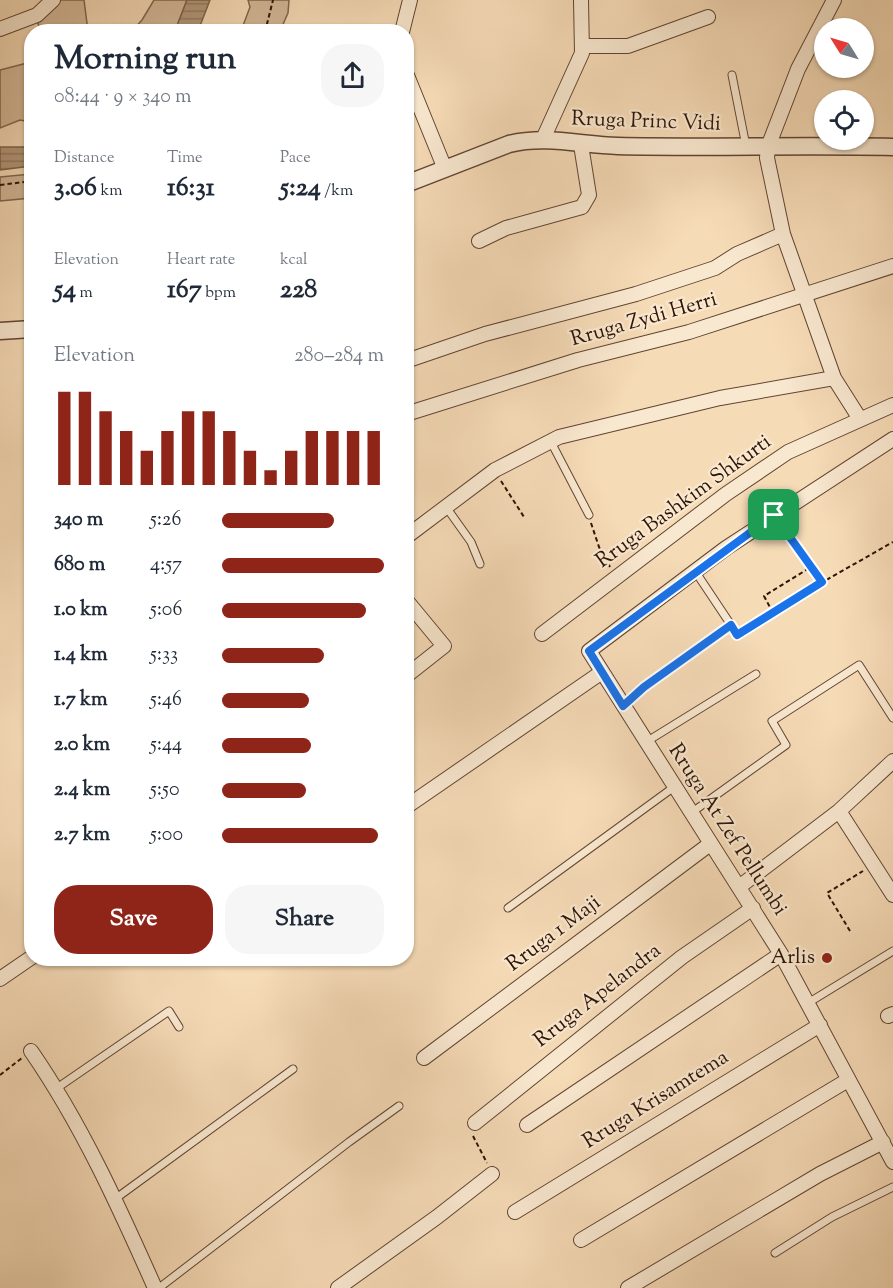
<!DOCTYPE html>
<meta charset="utf-8">
<style>
:root{--surface:#fff;--page:#f6f6f7;--text:#1f2937;--muted:#747a83;--accent:#8f2418}
body{margin:0;font-family:"Sorts Mill Goudy",serif;background:var(--page);color:var(--text);height:100vh;display:flex;flex-direction:column;font-size:22px;white-space:nowrap}
*{box-sizing:border-box;margin:0}
p{font-size:20px;color:var(--muted)}
.icon{flex:none;width:33px;height:33px;fill:none;stroke:currentColor;stroke-width:2;stroke-linecap:round;stroke-linejoin:round}
.map{position:relative;flex:1;overflow:hidden}
.sheet{position:absolute;left:24px;top:24px;width:390px;height:942px;display:flex;flex-direction:column;background:var(--surface);border-radius:24px;box-shadow:0 2px 4px #0004}
.sheet>*{flex:none}
.needle{width:39px;rotate:307deg}
.fabs{position:absolute;left:814px;top:18px;display:grid;gap:12px}
.fabs a{display:grid;place-items:center;width:60px;height:60px;border-radius:50%;background:var(--surface);box-shadow:0 2px 4px #0004;font-size:30px}
.pin{position:absolute;display:grid;place-items:center;width:51px;height:51px;color:#fff;margin:-26px;border-radius:12px;box-shadow:0 3px 9px #0006}
.round{display:grid;place-items:center;flex:none;width:63px;height:63px;border-radius:24px;background:var(--page)}
.summary{display:flex;align-items:center;justify-content:space-between;height:102px;padding:0 30px}
h1{font-size:33px;font-weight:800;line-height:45px}
.figures{display:grid;grid-template-columns:repeat(3,1fr);gap:9px;height:102px;padding:6px 30px}
.figures div{display:grid;align-content:center}
.figures b{font-size:26px;font-weight:800}
.figures small{font-size:16px;font-weight:400}
.figures p{font-size:16px}
.chart{height:168px;padding:12px 30px}
.chart p{display:flex;justify-content:space-between}
.chart svg{width:100%;height:108px;margin-top:6px;stroke:var(--accent);stroke-width:6}
.button{display:flex;gap:12px;margin-top:auto;padding:12px 30px}
.button a{flex:1;height:69px;border-radius:24px;background:var(--accent);color:#fff;font-size:24px;font-weight:800;line-height:69px;text-align:center}
.button a+a{background:var(--page);color:var(--text)}
ul{padding:0 30px;list-style:none;font-size:20px}
li{display:grid;grid-template-columns:96px 72px 1fr;align-items:center;height:45px}
li i{height:15px;border-radius:8px;background:var(--accent)}
.map>svg:first-child{display:block}
.green{fill:#d4b999;stroke:#81664f;stroke-width:1.5}
.water{fill:url(#water-rules);stroke:#7d624b;stroke-width:1.5}
.lines{fill:none;stroke-linecap:round;stroke-linejoin:round}
.service-casing{stroke:#604532;stroke-width:9}
.minor-casing{stroke:#604532;stroke-width:16}
.tertiary-casing{stroke:#604532;stroke-width:19}
.path{stroke:#2e1305;stroke-width:2;stroke-dasharray:4.5 3;stroke-linecap:butt}
.service{stroke:#f9e8d0;stroke-width:7}
.minor{stroke:#f9e8d0;stroke-width:14}
.tertiary{stroke:#f9e8d0;stroke-width:16}
.route-casing{stroke:#fff;stroke-width:12}
.route{stroke:#1a73e8;stroke-width:8}
.poi-dot{fill:#8f2418;stroke:#f9e8d0;stroke-width:2}
.labels{text-anchor:middle;dominant-baseline:central;stroke-width:4.5;stroke-linejoin:round;paint-order:stroke}
.street-label{font-size:21px;fill:#2e1305;stroke:#f9e8d0}
.poi-label{font-size:21px;fill:#2e1305;stroke:#f9e8d0;text-anchor:end}
</style>
<div class="map">
<svg width="893" height="1288" viewBox="0 0 893 1288">
<defs>
<pattern id="water-rules" width="6" height="5" patternUnits="userSpaceOnUse" patternTransform="scale(1.5)"><rect width="6" height="5" fill="#b2977a"/><path d="M0 2.5h6" fill="none" stroke="#917a62"/></pattern>
</defs>
<rect width="100%" height="100%" fill="#f6dbb7"/>
<filter id="stains"><feTurbulence type="fractalNoise" baseFrequency=".00333" numOctaves="4"/><feColorMatrix values="0 0 0 0 .2 0 0 0 0 .09 0 0 0 0 .02 0 0 0 .5 -.17"/></filter>
<radialGradient id="worn" r=".72"><stop offset=".6" stop-color="#630" stop-opacity="0"/><stop offset="1" stop-color="#630" stop-opacity=".3"/></radialGradient>
<path class="green" d="M59,0H84L88,31H40L37,19Z
M154,0H187L175,31L131,32L142,20Z
M248,0H289L288,13L280,31H241L250,7Z
M31,62V122L20,120L0,128V70Z
M31,174V198L0,201V177Z"/>
<path class="water" d="M187,0H210L198,31H175Z
M0,147H31V166L0,170Z"/>
<g class="lines">
<defs>
<path id="service" d="M732,75L746,146
M551,442L589,515
M446,507L471,542L480,564
M695,571L735,631
M646,742L756,674
M691,813L786,745L772,721L859,665L893,718
M508,908L674,787
M808,1003L893,951
M57,1088L169,1011L179,1027
M115,1199L293,1069
M775,1253L832,1217L893,1187
M159,1288L349,1142L399,1106"/>
<path id="minor" d="M834,0L798,69L768,147L767,158L783,234L834,378L860,419
M0,29L37,15L53,0
M402,32L410,0
M583,46H628L708,17
M406,73L445,169
M543,139L582,53L581,0
M479,241L506,228L582,207L589,195L581,145
M406,361L485,334L636,294L715,268L737,254L783,234
M406,414L578,360L689,332L893,266
M893,439L726,548L589,651L781,954L893,1162
M406,537L495,470L559,437L720,398L834,378
M406,600L444,646L406,676
M542,634L726,494L788,452L893,405
M406,807L602,672
M839,811L893,895
M739,887L839,811L893,761
M0,979L32,957
M888,1016L893,1014
M31,1051C82,1125 119,1207 155,1288
M424,1058L710,844
M475,1123L682,957L753,908
M527,1125L781,954
M515,1212L820,1025
M581,1240L848,1080
M338,1288L437,1217L492,1174
M628,1288L820,1174L883,1142"/>
<path id="tertiary" d="M406,184L509,144C546,135 581,145 618,146C710,148 801,145 893,147
M0,331L32,329"/>
</defs>
<use href="#service" class="service-casing"/>
<use href="#minor" class="minor-casing"/>
<use href="#tertiary" class="tertiary-casing"/>
<path class="path" d="M265,32L273,0
M0,185L32,181
M501,481L524,517
M591,523L599,547L610,567
M782,525L822,582
M773,613L764,596L811,567
M744,631L773,613L777,608L893,542
M632,698L724,630
M850,931L827,893L863,871
M0,1075L22,1058
M473,1136L487,1163"/>
<use href="#service" class="service"/>
<use href="#minor" class="minor"/>
<use href="#tertiary" class="tertiary"/>
</g>
<g class="lines">
<defs>
<path id="route" d="M774,515L822,582L737,635L731,625L644,687L623,706L589,651Z"/>
</defs>
<use href="#route" class="route-casing"/>
<use href="#route" class="route"/>
</g>
<circle class="poi-dot" cx="827" cy="958" r="6"/>
<g class="labels">
<g class="street-label">
<text transform="translate(646 122) rotate(2)">Rruga Princ Vidi</text>
<text transform="translate(644 320) rotate(-16)">Rruga Zydi Herri</text>
<text transform="translate(684 502) rotate(-36)">Rruga Bashkim Shkurti</text>
<text transform="translate(727 830) rotate(57)">Rruga At Zef Pellumbi</text>
<text transform="translate(554 934) rotate(-37)">Rruga 1 Maji</text>
<text transform="translate(598 996) rotate(-38)">Rruga Apelandra</text>
<text transform="translate(656 1100) rotate(-32)">Rruga Krisamtema</text>
</g>
<g class="poi-label">
<text x="815" y="958">Arlis</text>
</g>
</g>
<rect width="100%" height="100%" filter="url(#stains)"/>
<rect width="100%" height="100%" fill="url(#worn)"/>
</svg>
<div class="fabs">
<a><svg class="needle" viewBox="-14 -14 28 28"><path d="M0-13l5 13h-10z" fill="#e53935"/><path d="M0 13l5-13h-10z" fill="#747a83"/></svg></a>
<a><svg class="icon" aria-label="locate" viewBox="0 0 24 24"><circle cx="12" cy="12" r="6"/><path d="M12 2v4M12 18v4M2 12h4M18 12h4"/></svg></a>
</div>
<div class="pin" style="left:774px;top:515px;background:#1e9e55"><svg class="icon" aria-label="arrive" viewBox="0 0 24 24"><path d="M6 21V4h12l-3 4 3 4H6"/></svg></div>
<section class="sheet">
<div class="summary"><div><h1>Morning run</h1><p>08:44 · 9 × 340 m</p></div><a class="round"><svg class="icon" aria-label="share" viewBox="0 0 24 24"><path d="M12 15V3M7 8l5-5 5 5M5 13v7h14v-7"/></svg></a></div>
<div class="figures">
<div><p>Distance</p><b>3.06<small> km</small></b></div>
<div><p>Time</p><b>16:31</b></div>
<div><p>Pace</p><b>5:24<small> /km</small></b></div>
</div>
<div class="figures">
<div><p>Elevation</p><b>54<small> m</small></b></div>
<div><p>Heart rate</p><b>167<small> bpm</small></b></div>
<div><p>kcal</p><b>228</b></div>
</div>
<div class="chart"><p><span>Elevation</span>280–284 m</p>
<svg viewBox="0 0 160 44" preserveAspectRatio="none"><path d="M5 44V6M15 44V6M25 44V14M35 44V22M45 44V30M55 44V22M65 44V14M75 44V14M85 44V22M95 44V30M105 44V38M115 44V30M125 44V22M135 44V22M145 44V22M155 44V22"/></svg>
</div>
<ul>
<li><b>340 m</b>5:26<i style="width:69%"></i></li>
<li><b>680 m</b>4:57<i style="width:100%"></i></li>
<li><b>1.0 km</b>5:06<i style="width:89%"></i></li>
<li><b>1.4 km</b>5:33<i style="width:63%"></i></li>
<li><b>1.7 km</b>5:46<i style="width:54%"></i></li>
<li><b>2.0 km</b>5:44<i style="width:55%"></i></li>
<li><b>2.4 km</b>5:50<i style="width:52%"></i></li>
<li><b>2.7 km</b>5:00<i style="width:96%"></i></li>
</ul>
<div class="button"><a>Save</a><a>Share</a></div>
</section>
</div>
